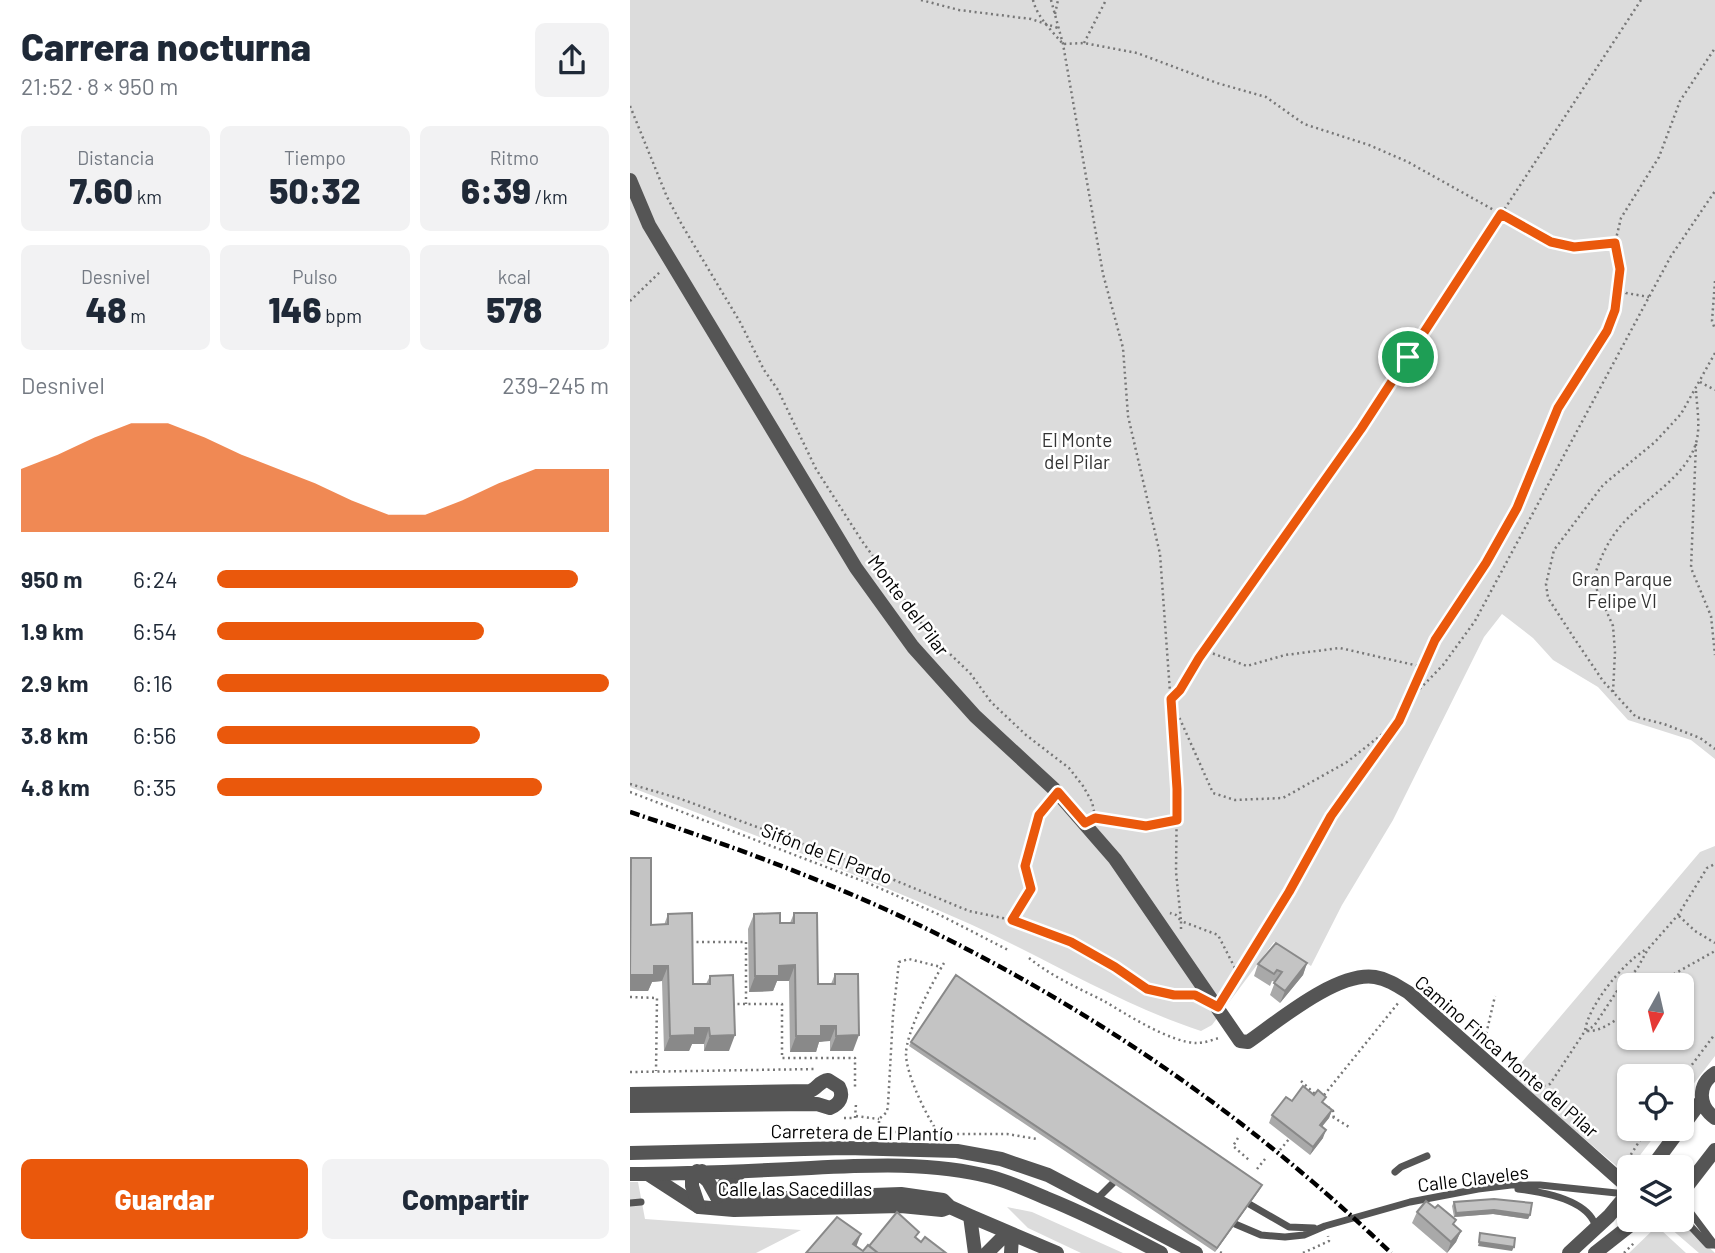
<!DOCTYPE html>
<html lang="es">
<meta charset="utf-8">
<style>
:root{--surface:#fff;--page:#f2f2f3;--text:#1f2937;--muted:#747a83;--accent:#ea580c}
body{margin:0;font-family:Barlow,sans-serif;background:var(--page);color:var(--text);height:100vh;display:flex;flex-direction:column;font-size:26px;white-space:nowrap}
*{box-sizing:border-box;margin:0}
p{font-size:23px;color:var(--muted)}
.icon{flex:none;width:38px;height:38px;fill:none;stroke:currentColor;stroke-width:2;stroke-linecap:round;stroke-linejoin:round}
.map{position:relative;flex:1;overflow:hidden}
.details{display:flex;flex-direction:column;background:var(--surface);width:630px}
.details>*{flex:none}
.needle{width:46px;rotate:188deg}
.controls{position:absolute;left:987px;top:973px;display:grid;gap:14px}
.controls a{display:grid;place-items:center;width:77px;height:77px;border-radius:10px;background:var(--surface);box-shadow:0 2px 5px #0004;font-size:35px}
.pin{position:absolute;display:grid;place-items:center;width:60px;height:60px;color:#fff;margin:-30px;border:4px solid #fff;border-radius:50%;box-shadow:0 2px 7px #0007}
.round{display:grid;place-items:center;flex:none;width:74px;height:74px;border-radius:10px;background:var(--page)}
.head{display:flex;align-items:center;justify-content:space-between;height:119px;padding:0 21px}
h1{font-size:38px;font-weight:800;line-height:52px}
.stats{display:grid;grid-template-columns:repeat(3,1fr);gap:10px;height:119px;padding:7px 21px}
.stats div{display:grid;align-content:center;border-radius:10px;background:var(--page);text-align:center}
.stats b{font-size:35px;font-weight:800}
.stats small{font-size:19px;font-weight:400}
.stats p{font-size:19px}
.chart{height:196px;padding:14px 21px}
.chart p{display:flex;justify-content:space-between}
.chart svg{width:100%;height:126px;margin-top:7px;fill:var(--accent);opacity:.7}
.primary-button{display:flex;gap:14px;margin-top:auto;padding:14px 21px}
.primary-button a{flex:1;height:80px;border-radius:10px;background:var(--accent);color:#fff;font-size:28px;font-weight:800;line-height:80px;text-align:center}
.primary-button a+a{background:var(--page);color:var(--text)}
ul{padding:0 21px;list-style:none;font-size:23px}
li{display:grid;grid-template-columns:112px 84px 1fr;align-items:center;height:52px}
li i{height:18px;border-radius:9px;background:var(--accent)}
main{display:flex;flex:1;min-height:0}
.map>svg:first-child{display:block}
.green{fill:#dcdcdc;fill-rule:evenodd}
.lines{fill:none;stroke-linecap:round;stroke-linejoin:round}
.path{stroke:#777;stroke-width:2.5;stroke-dasharray:2 3.5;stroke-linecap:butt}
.service{stroke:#555;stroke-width:7}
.minor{stroke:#555;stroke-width:14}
.tertiary{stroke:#555;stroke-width:14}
.rail{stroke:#000;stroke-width:4.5;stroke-dasharray:10 3.5 2 3.5;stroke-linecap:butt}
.wall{fill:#a9a9a9}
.shaded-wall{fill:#898989}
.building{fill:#c4c4c4;stroke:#898989;stroke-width:2}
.route-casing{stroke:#fff;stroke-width:14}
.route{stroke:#ea580c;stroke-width:9}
.labels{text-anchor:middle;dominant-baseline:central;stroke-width:5;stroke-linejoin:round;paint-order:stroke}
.park-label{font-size:19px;fill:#333;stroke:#fff}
.street-label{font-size:19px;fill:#000;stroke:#fff}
</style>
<main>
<section class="details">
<div class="head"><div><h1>Carrera nocturna</h1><p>21:52 · 8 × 950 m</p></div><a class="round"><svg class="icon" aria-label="share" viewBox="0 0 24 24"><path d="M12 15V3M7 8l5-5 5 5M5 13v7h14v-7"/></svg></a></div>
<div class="stats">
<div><p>Distancia</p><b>7.60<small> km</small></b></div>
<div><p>Tiempo</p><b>50:32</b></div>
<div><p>Ritmo</p><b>6:39<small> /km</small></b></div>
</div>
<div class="stats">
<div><p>Desnivel</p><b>48<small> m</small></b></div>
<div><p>Pulso</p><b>146<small> bpm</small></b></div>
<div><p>kcal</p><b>578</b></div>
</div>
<div class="chart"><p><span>Desnivel</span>239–245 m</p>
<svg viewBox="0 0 160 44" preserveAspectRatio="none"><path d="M0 44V22L10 17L20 11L30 6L40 6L50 11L60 17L70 22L80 27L90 33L100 38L110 38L120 33L130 27L140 22L150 22L160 22V44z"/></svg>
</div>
<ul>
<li><b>950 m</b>6:24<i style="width:92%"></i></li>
<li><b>1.9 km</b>6:54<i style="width:68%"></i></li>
<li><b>2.9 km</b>6:16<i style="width:100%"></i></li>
<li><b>3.8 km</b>6:56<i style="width:67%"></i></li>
<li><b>4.8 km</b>6:35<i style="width:83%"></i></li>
</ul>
<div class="primary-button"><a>Guardar</a><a>Compartir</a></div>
</section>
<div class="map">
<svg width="1085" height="1253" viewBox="0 0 1085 1253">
<rect width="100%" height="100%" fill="#fff"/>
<path class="green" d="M0,0H1085V759L1061,740L998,720L968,687L923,660L903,638L872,614L854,637L763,820L712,905L681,966L644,942L582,1025L571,1031C489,1004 417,959 340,924C228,874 114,831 0,787Z
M1085,846V1056L1052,1099V1076H999V1129H1030L1001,1167H999L996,1174L880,1076L1070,852ZM999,985H1052V1038H999Z
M0,1182H8L15,1219L171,1230L126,1253H0Z
M377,1207L402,1212L493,1253H451L398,1228Z
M1035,1220H1050L1085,1253H1069L1033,1222Z
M1026,1227L1030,1229L1056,1253H999Z"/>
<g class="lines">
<path class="path" d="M291,0L329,10L401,19L428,28
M403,0C407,17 422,31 433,44L454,43L507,53L587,83L636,97L674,124L739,145L778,162L921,242L944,247L985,243
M421,0L433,44L473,274L493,348L498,416L530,554L547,789L546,872L551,921L546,915L540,913
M425,14L428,0
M454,43L476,0
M0,106L37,197L52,225L110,322L134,370L148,390L186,469L232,541L300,635L340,673L361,702L396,735L439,768L453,786L462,802L464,811
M1085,281L1082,321L1085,329
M988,285L996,293L1019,297
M0,301L31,271
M1085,353L1051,414L1025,442L973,485L924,550L916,584L918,598L944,638L973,681L1006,717L1034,724L1070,738L1085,749
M1070,382L1085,390
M1066,444L1061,568L1081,616L1085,655
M573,653L576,651L617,666L655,655L710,648L793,667
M983,692L985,652L983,626L963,581C969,561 976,544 989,528C1011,500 1059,477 1067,439C1070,424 1067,407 1066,391
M782,697L813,665L845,621L1041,256L1085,191
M765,724L717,762L653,798L605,800L583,793L541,699L550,690L569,658L731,429L1011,0
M0,784L51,799L211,858L339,911L382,920L401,889L395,866L409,815L417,805
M0,792L238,883L310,915L380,951
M471,819L516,826L547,820
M1049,916L1065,931L1085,943
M382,920L441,942L485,967L517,989L544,995H559
M551,929V921L588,935L608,974
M61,942H116V1004
M399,958C421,976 448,988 474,1001C496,1014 541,1043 567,1043C574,1043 582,1040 589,1038
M314,963C302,983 276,1032 276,1054C276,1074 296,1115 307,1131L320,1134H377L407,1139
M1031,985L1044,974L1085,951
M597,993L659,892L701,816L769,721L805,640L856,563L887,507L919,426L977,331L985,310L990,269L985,243L991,218L1029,157L1050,101L1085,48
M0,997L27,998L26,1071
M102,1004H152V1058H225V1087
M999,1013C982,1020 974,1032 955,1031C958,1006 993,963 1015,950
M855,1039L865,996
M0,1072L186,1069
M1052,1078L1085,1034
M671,1081L686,1095
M908,1087L920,1084L955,1031L964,1026L989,988L1007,969L1018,949L1048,915L1077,868L1085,864
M694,1095L769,1002
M698,1107L703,1111L704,1119
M698,1114L719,1127
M226,1116L249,1119
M214,1118H225L226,1104
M306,1131L261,1132L249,1124V1119L257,1112L258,1105L263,1015L269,962L279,959L311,967
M608,1138L603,1146L619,1160
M650,1150L659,1139
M995,1164L1017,1129
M627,1169L635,1159
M590,1252L592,1253
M673,1253L699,1241L698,1236
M994,1253L1004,1243"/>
<path class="service" d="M765,1172L771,1167L797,1156
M1058,1185V1209L1085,1245
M888,1189C913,1192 960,1200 966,1228
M466,1200L488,1178
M614,1201L659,1227L684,1228
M0,1203L11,1202
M1052,1217L1078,1245H1085
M598,1221L631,1235L655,1237L674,1235L695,1226L780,1202L848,1189L881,1185H910L996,1194"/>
<path class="minor" d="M0,180L19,225L226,568L283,647L345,716L424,789L485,859L610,1041L618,1042C647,1022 707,971 745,977C758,979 768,986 779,993L999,1188
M1085,1073C1067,1085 1068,1106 1085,1118
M0,1094L180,1091C187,1089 189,1081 198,1080L209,1087C214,1096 210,1104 200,1108L187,1104L0,1106
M1052,1127L1072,1100
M1022,1167L1050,1129
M111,1172L95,1183L87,1197L101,1200L271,1194L313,1200L320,1207L340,1216L427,1253
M18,1174L69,1207L104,1210L271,1206L312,1210L320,1207
M1052,1189L1058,1185L1085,1150
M340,1216L345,1253
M357,1253L377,1233
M381,1253L382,1236
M939,1253L979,1216L999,1192
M965,1253L1007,1220"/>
<path class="tertiary" d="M0,1153L216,1148L327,1151L371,1159L418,1175L566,1253
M67,1171L78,1181L87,1197
M0,1174C60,1174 121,1171 181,1168C240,1165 304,1162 361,1177C380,1182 398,1190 416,1198C456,1214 493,1233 531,1253
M69,1207L62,1186V1180L72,1171"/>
<path class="rail" d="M0,812C87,841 173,872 257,910C442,995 614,1111 761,1253"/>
</g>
<path class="wall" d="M1,858L21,925H34L38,914L63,984H76L80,976L99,1051H74V1044H62L59,1051H34L32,981L22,982L18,991H0Z
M164,913L188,984H201L205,974L223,1051H200V1041H194L189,1042L186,1052H160L159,981H147L143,991L119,992L118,929L124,914L150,923H160Z
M677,963L673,975L650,1003L640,995L645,982L642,981L640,986L624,976L628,964Z
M281,1042L630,1189L585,1252L279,1046Z
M662,1101L694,1104L702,1110L699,1118L692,1126L693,1138L680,1155L639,1123L642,1115Z
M824,1202L900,1215L898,1219L863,1214L824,1217L822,1206Z
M787,1212L824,1225L831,1231L826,1242L817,1253L782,1223Z"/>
<path class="shaded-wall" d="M677,963L673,975L650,1003L655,991Z
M165,965L159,981H147L143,991L119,992L125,976L149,966Z
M24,966H38L32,981L22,982L18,991H0V975Z
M191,1026H206L200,1041L189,1042L186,1052H160L166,1036Z
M65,1028H79L74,1044H62L59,1051H34L40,1036Z
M105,1035L99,1051H74L80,1036Z
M229,1035L223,1051H200L206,1036Z
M702,1110L699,1118L687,1133L690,1125Z
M696,1130L693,1138L680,1155L683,1147Z
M632,1185L630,1189L585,1252L587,1248Z
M864,1210L900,1215L898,1219L863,1214L824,1217L826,1213Z
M831,1231L826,1242L817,1253L821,1242Z
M231,1234L225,1250L223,1244Z
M849,1242L884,1247L882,1251L848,1246Z"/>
<path class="building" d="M1,858H21V925L38,924V914L62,913L63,984H80V976L103,975L105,1035L80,1036L79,1028H65V1035L40,1036L38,966H24V975H0Z
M150,913V923H164V913H187L188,984H205V974H228L229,1035L206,1036V1026H191V1036H166L165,965L149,966V976H125L124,914Z
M646,943L677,963L655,991L644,983L652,972L647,970L644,974L628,964Z
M326,975L632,1185L587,1248L281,1042Z
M673,1086L684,1095L688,1090L696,1097L692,1102L702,1110L690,1125L696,1130L683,1147L642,1115L656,1097L662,1101Z
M864,1199L902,1203L900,1215L864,1210L826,1213L824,1202Z
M796,1201L805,1208L808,1205L826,1220L823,1224L831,1231L821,1242L787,1212Z
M267,1212L289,1232L285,1237L291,1242L295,1237L316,1253H248L239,1246Z
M207,1217L231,1234L223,1244L233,1251L238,1245L248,1253H176Z
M850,1233L885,1238L884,1247L849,1242Z"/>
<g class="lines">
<defs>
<path id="route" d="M871,214L921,242L944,247L985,243L990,269L985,310L977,331L928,408L887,508L856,563L805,640L769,721L701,816L659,892L588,1007L565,995H544L517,989L485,967L441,942L382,920L401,889L395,866L409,815L428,792L455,823L465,818L516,826L547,820V789L541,699L550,690L569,658L731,429Z"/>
</defs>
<use href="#route" class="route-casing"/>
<use href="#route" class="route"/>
</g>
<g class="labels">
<g class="park-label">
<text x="447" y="439">El Monte<tspan x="447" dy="22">del Pilar</tspan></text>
<text x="992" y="578">Gran Parque<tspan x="992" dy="22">Felipe VI</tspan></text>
</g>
<g class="street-label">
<text transform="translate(279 605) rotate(53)">Monte del Pilar</text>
<text transform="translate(197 853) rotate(21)">Sifón de El Pardo</text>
<text transform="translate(877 1056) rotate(41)">Camino Finca Monte del Pilar</text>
<text transform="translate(232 1132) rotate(1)">Carretera de El Plantío</text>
<text transform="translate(843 1178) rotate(-7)">Calle Claveles</text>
<text x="165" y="1188">Calle las Sacedillas</text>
</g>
</g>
</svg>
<div class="controls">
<a><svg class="needle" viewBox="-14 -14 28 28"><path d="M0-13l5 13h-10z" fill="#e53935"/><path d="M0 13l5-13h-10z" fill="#747a83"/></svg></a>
<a><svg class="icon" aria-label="locate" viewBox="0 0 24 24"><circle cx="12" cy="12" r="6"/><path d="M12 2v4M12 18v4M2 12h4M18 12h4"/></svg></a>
<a><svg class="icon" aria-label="layers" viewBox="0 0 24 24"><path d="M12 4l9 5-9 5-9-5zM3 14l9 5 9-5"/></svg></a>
</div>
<div class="pin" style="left:778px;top:357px;background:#1e9e55"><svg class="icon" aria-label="arrive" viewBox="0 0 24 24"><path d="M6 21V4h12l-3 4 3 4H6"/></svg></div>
</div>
</main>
